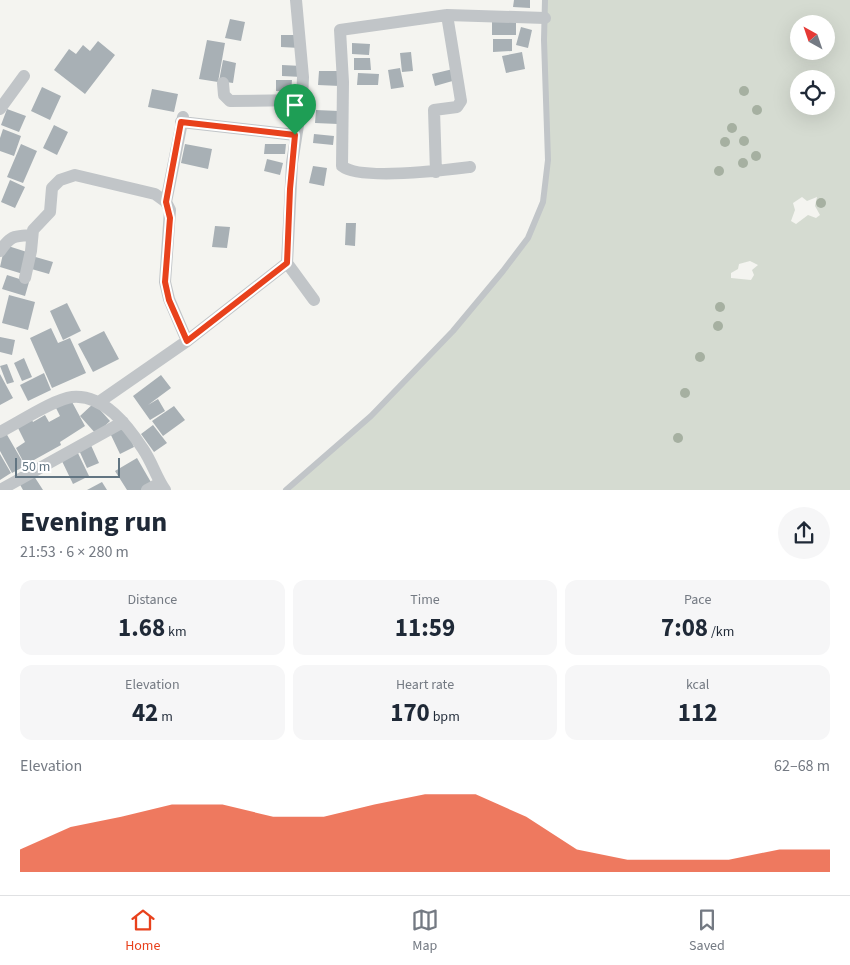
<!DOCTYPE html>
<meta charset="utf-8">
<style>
:root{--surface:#fff;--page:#f6f6f7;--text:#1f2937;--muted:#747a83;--line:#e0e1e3;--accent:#e8411c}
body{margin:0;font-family:"Source Sans 3",sans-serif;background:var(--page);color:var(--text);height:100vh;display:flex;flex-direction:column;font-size:19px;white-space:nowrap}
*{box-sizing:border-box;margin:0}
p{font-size:16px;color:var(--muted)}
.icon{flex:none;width:28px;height:28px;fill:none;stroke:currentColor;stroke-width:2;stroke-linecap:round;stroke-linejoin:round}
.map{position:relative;height:490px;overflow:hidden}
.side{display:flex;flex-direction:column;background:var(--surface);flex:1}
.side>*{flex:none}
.needle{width:32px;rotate:320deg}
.tools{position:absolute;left:790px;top:15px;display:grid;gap:10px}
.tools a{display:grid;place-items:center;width:45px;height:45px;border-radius:50%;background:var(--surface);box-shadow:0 5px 20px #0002;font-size:25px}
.scale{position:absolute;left:15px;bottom:12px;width:105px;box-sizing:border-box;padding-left:5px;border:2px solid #627582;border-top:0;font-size:14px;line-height:18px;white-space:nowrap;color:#627582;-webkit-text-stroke:4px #fff;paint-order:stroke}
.pin{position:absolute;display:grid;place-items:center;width:42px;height:42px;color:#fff;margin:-51px -21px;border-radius:50% 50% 50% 0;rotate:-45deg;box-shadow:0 0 5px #0007}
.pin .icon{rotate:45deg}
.round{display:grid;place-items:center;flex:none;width:52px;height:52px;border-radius:26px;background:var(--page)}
.headline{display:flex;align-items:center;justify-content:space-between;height:85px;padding:0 20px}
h1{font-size:28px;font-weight:700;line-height:38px}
.stats{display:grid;grid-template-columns:repeat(3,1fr);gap:8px;height:85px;padding:5px 20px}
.stats div{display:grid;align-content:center;border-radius:12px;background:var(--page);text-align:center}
.stats b{font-size:25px;font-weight:700}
.stats small{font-size:14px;font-weight:400}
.stats p{font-size:14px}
.chart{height:140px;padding:10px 20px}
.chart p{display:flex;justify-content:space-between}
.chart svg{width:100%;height:90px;margin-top:5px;fill:var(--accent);opacity:.7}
.dock{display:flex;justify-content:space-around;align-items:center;height:70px;border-top:1px solid var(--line);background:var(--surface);font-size:14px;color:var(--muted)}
.dock a{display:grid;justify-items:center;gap:2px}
.dock .current{color:var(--accent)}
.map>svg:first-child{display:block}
.green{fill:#d5dbd1;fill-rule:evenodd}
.building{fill:#a8b0b5}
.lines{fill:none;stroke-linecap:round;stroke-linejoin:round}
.service{stroke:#c1c5c8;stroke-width:6}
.minor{stroke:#c1c5c8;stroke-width:12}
.tree{fill:#a6b0a1}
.route-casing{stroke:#fff;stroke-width:10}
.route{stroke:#e8411c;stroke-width:6}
</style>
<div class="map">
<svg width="850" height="490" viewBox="0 0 850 490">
<rect width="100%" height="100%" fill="#f4f4f0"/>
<path class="green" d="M545,0H850V490H286L371,416L453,331L528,238L543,202L548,160ZM799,24H826V51H799ZM799,79H826V106H799ZM802,197L807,201L817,197L815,206L820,215L816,218L808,215L796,224L791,221L795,210L793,203ZM750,261L758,265L752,270L754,275L751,280L731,278V273L738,269L739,264Z"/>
<path class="building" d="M514,0H530V8L513,7Z
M230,19L245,22L241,41L225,38Z
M492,21H516V35H492Z
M521,27L532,30L528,48L516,45Z
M281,35H300V48L281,47Z
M493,39H512V51L493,52Z
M207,40L225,43L218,82L199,79Z
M98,41L115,55L85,94L54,70L69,49L76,54L83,45L90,51Z
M352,43L370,44L369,55L352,54Z
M411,52L413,71L402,72L400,53Z
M522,52L525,69L506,73L502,56Z
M354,58H370L371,70H354Z
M223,60L236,63L233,83L219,81Z
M282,65L302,66V77L282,76Z
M400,68L404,87L391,89L388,70Z
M453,69L456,80L435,86L432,74Z
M319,71H341L340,86L318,85Z
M358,73L379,74L378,85H357Z
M276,80H292L291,92L276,91Z
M42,87L61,96L50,120L31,111Z
M152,89L178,94L174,112L148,107Z
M7,109L26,116L19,132L1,125Z
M316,110L339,111L338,124L315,123Z
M54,125L68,132L57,155L43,148Z
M3,129L21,136L14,156L0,151V138Z
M314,134L334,136L333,145L313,143Z
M21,144L37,151L23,183L7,177Z
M185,144L212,149L208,169L181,163Z
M265,144H286L285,154H264Z
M267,159L283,163L280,175L264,171Z
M313,166L327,168L324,186L309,183Z
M10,180L25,187L15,208L1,202Z
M346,223H356L355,246L345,245Z
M215,226L230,227L227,248L212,247Z
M5,245L30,253L23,274L0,267Z
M32,256L53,262L49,274L28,268Z
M7,275L29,282L25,296L2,289Z
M9,295L35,302L28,330L2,323Z
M67,303L81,331L63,340L50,311Z
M51,328L58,343L70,338L86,373L52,388L30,338Z
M104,331L119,359L93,372L78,344Z
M0,337L15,340L12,355L0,352Z
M24,358L32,377L22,381L14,363Z
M7,364L14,382L7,384L0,366Z
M44,373L51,390L28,401L20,385Z
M0,374L13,398L0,405Z
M161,375L171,388L148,405L158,399L165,411L150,420L133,396Z
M71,400L85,426L60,442L61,445L25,465L16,448L25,442L17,426L31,418L33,422L45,415L49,422L60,416L56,408Z
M94,403L110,421L96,434L80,416Z
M174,406L185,420L163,436L152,421Z
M153,425L167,443L154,452L141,434Z
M125,426L134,447L120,454L110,433Z
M6,433L25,466L12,473L0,451V437Z
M90,443L99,463L87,468L78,448Z
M76,449L89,476L73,484L60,457Z
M0,454L11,473L0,480Z
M137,458L152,484L142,490H127L115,471Z
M32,473L43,490H23L18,481Z
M102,482L107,490H87Z"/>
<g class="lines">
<path class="service" d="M286,490L371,416L453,331L503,271L528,238L543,202L548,160L544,40L545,0"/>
<path class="minor" d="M223,83L224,95L230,101L302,100
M0,109L24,76
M181,122L295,135
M470,167C446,170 360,181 342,166L343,82L340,30L447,15L545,18
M436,172L434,110L457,107L461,101L447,15
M166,202L183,117
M0,251C11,235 14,236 32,235
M287,263L314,300
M25,278L31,251L33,230L50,212L52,188L60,180L75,175L155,194L166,202L170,210L165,282L169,299L187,341
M99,402L187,341L287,263L292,163L302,100L303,77L296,0
M0,432C18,423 54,399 72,397C104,394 128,426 143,449C152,462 156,477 165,490
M0,490L123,422
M147,490L160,483"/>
</g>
<g class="tree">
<circle cx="744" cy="91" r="5"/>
<circle cx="757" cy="110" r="5"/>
<circle cx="732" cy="128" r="5"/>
<circle cx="744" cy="141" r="5"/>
<circle cx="725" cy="142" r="5"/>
<circle cx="756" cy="156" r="5"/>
<circle cx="743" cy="163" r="5"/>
<circle cx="719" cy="171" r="5"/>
<circle cx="821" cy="203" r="5"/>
<circle cx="720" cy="307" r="5"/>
<circle cx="718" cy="326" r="5"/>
<circle cx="700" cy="357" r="5"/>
<circle cx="685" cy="393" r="5"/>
<circle cx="678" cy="438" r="5"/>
</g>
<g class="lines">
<defs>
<path id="route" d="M181,122L295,135L290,189L287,263L187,341L169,300L165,282L170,218L166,202Z"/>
</defs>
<use href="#route" class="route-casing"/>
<use href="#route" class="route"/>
</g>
</svg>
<div class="tools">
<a><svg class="needle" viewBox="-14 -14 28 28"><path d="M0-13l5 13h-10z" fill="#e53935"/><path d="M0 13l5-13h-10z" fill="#747a83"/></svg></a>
<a><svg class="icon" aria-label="locate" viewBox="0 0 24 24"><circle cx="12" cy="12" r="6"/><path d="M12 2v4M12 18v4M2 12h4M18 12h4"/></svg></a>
</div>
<div class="scale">50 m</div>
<div class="pin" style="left:295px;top:135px;background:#1e9e55"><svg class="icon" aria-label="arrive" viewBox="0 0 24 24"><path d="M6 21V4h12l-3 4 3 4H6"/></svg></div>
</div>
<section class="side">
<div class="headline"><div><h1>Evening run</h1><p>21:53 · 6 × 280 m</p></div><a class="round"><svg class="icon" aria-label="share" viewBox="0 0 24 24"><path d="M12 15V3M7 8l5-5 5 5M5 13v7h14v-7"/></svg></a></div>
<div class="stats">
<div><p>Distance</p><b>1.68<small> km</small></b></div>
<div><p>Time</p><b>11:59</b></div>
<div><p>Pace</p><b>7:08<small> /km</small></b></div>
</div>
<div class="stats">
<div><p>Elevation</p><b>42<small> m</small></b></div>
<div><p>Heart rate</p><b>170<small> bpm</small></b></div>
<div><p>kcal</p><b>112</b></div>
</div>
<div class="chart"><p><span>Elevation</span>62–68 m</p>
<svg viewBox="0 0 160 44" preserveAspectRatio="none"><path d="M0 44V33L10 22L20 17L30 11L40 11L50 17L60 17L70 11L80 6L90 6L100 17L110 33L120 38L130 38L140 38L150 33L160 33V44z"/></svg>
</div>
</section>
<nav class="dock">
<a class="current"><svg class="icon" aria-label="home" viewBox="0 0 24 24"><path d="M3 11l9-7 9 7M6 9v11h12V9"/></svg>Home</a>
<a><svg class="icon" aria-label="map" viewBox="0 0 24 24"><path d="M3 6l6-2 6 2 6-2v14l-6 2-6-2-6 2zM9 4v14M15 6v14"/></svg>Map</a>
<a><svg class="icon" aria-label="saved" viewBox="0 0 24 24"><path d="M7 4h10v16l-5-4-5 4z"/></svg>Saved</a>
</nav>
